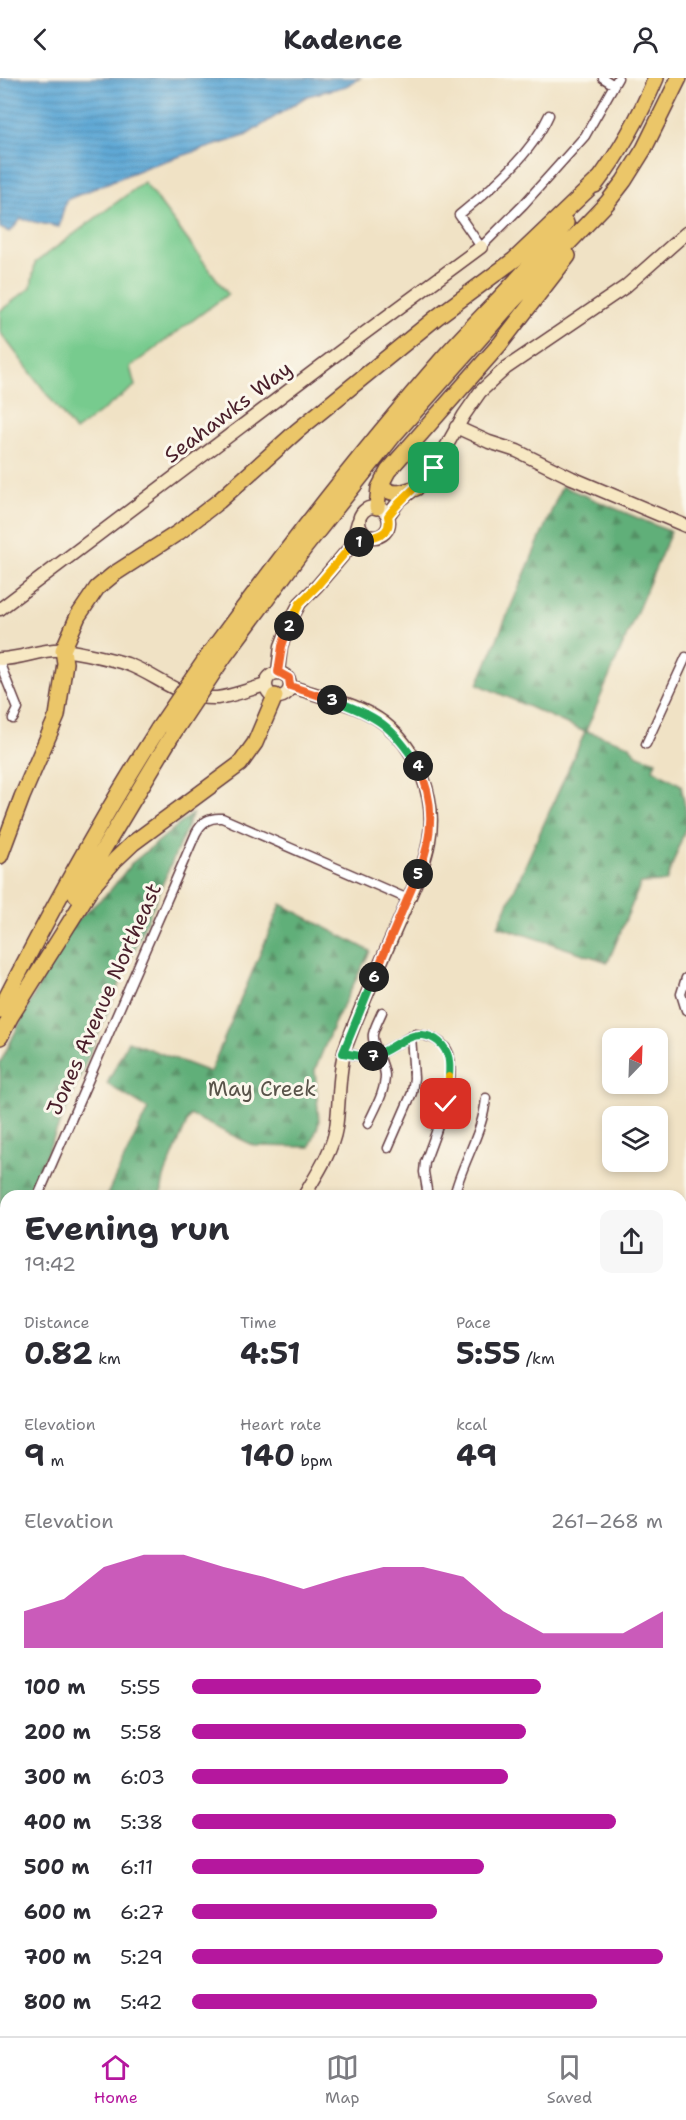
<!DOCTYPE html>
<meta charset="utf-8">
<style>
:root{--surface:#fff;--page:#f7f7f7;--text:#2b2b33;--muted:#7c7c81;--line:#e1e1e2;--accent:#b5179e}
body{margin:0;font-family:"Shantell Sans",sans-serif;background:var(--page);color:var(--text);height:100vh;display:flex;flex-direction:column;font-size:22px;white-space:nowrap}
*{box-sizing:border-box;margin:0}
p{font-size:20px;color:var(--muted)}
.icon{flex:none;width:33px;height:33px;fill:none;stroke:currentColor;stroke-width:2;stroke-linecap:round;stroke-linejoin:round}
.map{position:relative;flex:1;overflow:hidden}
.sheet{position:absolute;left:0px;top:1112px;width:687px;height:848px;display:flex;flex-direction:column;background:var(--surface);border-radius:18px 18px 0 0;box-shadow:0 3px 9px #0003}
.sheet>*{flex:none}
.needle{width:39px;rotate:23deg}
.fabs{position:absolute;left:602px;top:950px;display:grid;gap:12px}
.fabs a{display:grid;place-items:center;width:66px;height:66px;border-radius:12px;background:var(--surface);box-shadow:0 3px 9px #0003;font-size:30px}
.pin{position:absolute;display:grid;place-items:center;width:51px;height:51px;color:#fff;margin:-26px;border-radius:12px;box-shadow:0 3px 9px #0006}
.km{position:absolute;width:30px;height:30px;margin:-15px;border-radius:50%;background:#222;color:#fff;font-size:16px;line-height:30px;text-align:center}
.round{display:grid;place-items:center;flex:none;width:63px;height:63px;border-radius:12px;background:var(--page)}
.head{display:flex;align-items:center;justify-content:space-between;height:102px;padding:0 24px}
h1{font-size:33px;font-weight:700;line-height:45px}
.metrics{display:grid;grid-template-columns:repeat(3,1fr);gap:9px;height:102px;padding:6px 24px}
.metrics div{display:grid;align-content:center}
.metrics b{font-size:30px;font-weight:700}
.metrics small{font-size:16px;font-weight:400}
.metrics p{font-size:16px}
.chart{height:168px;padding:12px 24px}
.chart p{display:flex;justify-content:space-between}
.chart svg{width:100%;height:108px;margin-top:6px;fill:var(--accent);opacity:.7}
ul{padding:0 24px;list-style:none;font-size:20px}
li{display:grid;grid-template-columns:96px 72px 1fr;align-items:center;height:45px}
li i{height:15px;border-radius:8px;background:var(--accent)}
header{display:flex;justify-content:space-between;align-items:center;height:78px;padding:0 24px;background:var(--surface);font-size:27px;font-weight:700}
.tabs{display:flex;justify-content:space-around;align-items:center;height:84px;border-top:2px solid var(--line);background:var(--surface);font-size:16px;color:var(--muted)}
.tabs a{display:grid;justify-items:center;gap:3px}
.tabs .on{color:var(--accent)}
.map>svg:first-child{display:block}
.grass{fill:#77cb8e;stroke:#60755c;stroke-width:1.5}
.forest{fill:url(#forest-firs);stroke:#566752;stroke-width:1.5}
.water{fill:url(#water-rules);stroke:#546480;stroke-width:1.5}
.lines{fill:none;stroke-linecap:round;stroke-linejoin:round}
.stream{stroke:#5ea9d6;stroke-width:2}
.street-casing{stroke:#633c42;stroke-width:11}
.secondary-casing{stroke:#633c42;stroke-width:15}
.highway-casing{stroke:#633c42;stroke-width:18}
.street{stroke:#fff;stroke-width:8}
.secondary{stroke:#f7e8c3;stroke-width:12}
.highway{stroke:#ebc669;stroke-width:15}
.highway-bridge-casing{stroke:#633c42;stroke-width:18;stroke-linecap:butt}
.highway-bridge{stroke:#ebc669;stroke-width:15}
.split-1-casing{stroke:#fff;stroke-width:12}
.split-2-casing{stroke:#fff;stroke-width:12}
.split-3-casing{stroke:#fff;stroke-width:12}
.split-4-casing{stroke:#fff;stroke-width:12}
.split-5-casing{stroke:#fff;stroke-width:12}
.split-6-casing{stroke:#fff;stroke-width:12}
.split-7-casing{stroke:#fff;stroke-width:12}
.split-8-casing{stroke:#fff;stroke-width:12}
.split-9-casing{stroke:#fff;stroke-width:12}
.split-1{stroke:#f5b400;stroke-width:8}
.split-2{stroke:#f5b400;stroke-width:8}
.split-3{stroke:#f0652b;stroke-width:8}
.split-4{stroke:#22a559;stroke-width:8}
.split-5{stroke:#f0652b;stroke-width:8}
.split-6{stroke:#f0652b;stroke-width:8}
.split-7{stroke:#22a559;stroke-width:8}
.split-8{stroke:#22a559;stroke-width:8}
.split-9{stroke:#f5b400;stroke-width:8}
.labels{text-anchor:middle;dominant-baseline:central;stroke-width:6;stroke-linejoin:round;paint-order:stroke}
.street-label{font-size:21px;fill:#4a1f2b;stroke:#fbf7ec}
.park-label{font-size:21px;fill:#585349;stroke:#fbf7ec}
</style>
<header><svg class="icon" aria-label="back" viewBox="0 0 24 24"><path d="M15 5l-7 7 7 7"/></svg>Kadence<svg class="icon" aria-label="person" viewBox="0 0 24 24"><circle cx="12" cy="8" r="4"/><path d="M4 21q1-7 8-7t8 7"/></svg></header>
<div class="map">
<svg width="686" height="1958" viewBox="0 0 686 1958">
<defs>
<pattern id="forest-firs" width="22" height="20" patternUnits="userSpaceOnUse" patternTransform="scale(1.5)"><rect width="22" height="20" fill="#61af79"/><path d="M5 1l3.5 6h-7zM16 11l3.5 6h-7z" fill="#528e63"/></pattern>
<pattern id="water-rules" width="6" height="5" patternUnits="userSpaceOnUse" patternTransform="scale(1.5)"><rect width="6" height="5" fill="#5ea9d6"/><path d="M0 2.5h6" fill="none" stroke="#5089ae"/></pattern>
</defs>
<rect width="100%" height="100%" fill="#fbf7ec"/>
<filter id="ink" filterUnits="userSpaceOnUse"><feTurbulence type="fractalNoise" baseFrequency=".0167" numOctaves="2"/><feDisplacementMap in="SourceGraphic" scale="12" xChannelSelector="R" yChannelSelector="G"/><feConvolveMatrix kernelMatrix="1 2 1 2 8 2 1 2 1" color-interpolation-filters="sRGB"/></filter>
<filter id="wash" filterUnits="userSpaceOnUse"><feTurbulence type="fractalNoise" baseFrequency=".008" numOctaves="4" result="noise"/><feDisplacementMap in="SourceGraphic" scale="24" xChannelSelector="R" yChannelSelector="G"/><feGaussianBlur stdDeviation="1.35" result="paint"/><feColorMatrix in="noise" values="0 0 0 0 0 0 0 0 0 0 0 0 0 0 0 0 0 1.4 0 .05"/><feComposite in="paint" operator="in"/></filter>
<g filter="url(#wash)">
<rect width="100%" height="100%" fill="#f0e2c5"/>
<path class="grass" d="M144,104L228,216L130,289L135,308L75,353L0,254V233L31,209L35,185Z"/>
<path class="forest" d="M562,408L671,454L586,653L630,667C635,680 645,678 656,683L653,691L681,707L686,734V749L666,804L641,805L608,884L498,848L585,654L478,606Z
M193,735L29,1117L6,1118V1171L0,1185V985L67,851L109,814L132,785Z
M281,826L370,873L333,948L315,992L319,1045L310,1069L255,1068L190,1037L164,1099L161,1117H107L148,1031L107,1006L128,963L210,994Z
M6,1220V1488H0V1235Z"/>
<path class="water" d="M0,0H360L346,8L307,18L245,58L149,88L66,122L59,149L21,141L10,154L0,150Z"/>
<g class="lines">
<path class="stream" d="M0,1139L6,1146
M0,1175L6,1165"/>
</g>
</g>
<g filter="url(#ink)">
<g class="lines">
<defs>
<path id="street" d="M603,0L614,7
M549,37C531,77 493,109 459,137L481,169L523,127L585,58L618,0
M0,586L18,631L13,641
M646,666L686,579
M686,900L681,916L686,932
M343,975L360,978L377,977L415,956C427,957 444,962 449,976C457,1004 435,1057 425,1084L424,1094L428,1118
M368,1046C375,1030 385,1015 385,997C384,983 371,966 373,956C375,948 379,941 382,934
M388,1070L412,1015L414,1000L411,958
M38,1118L196,755C202,744 209,739 222,740L408,821
M454,1118C462,1084 483,1055 486,1020
M681,1185L686,1187
M0,1203L6,1190
M681,1347L686,1343
M681,1480L686,1482
M681,1637L686,1639
M681,1749L686,1752
M681,1810L686,1812
M0,1825L6,1797
M0,1911L6,1913
M270,1953V1958
M82,1958L84,1953
M183,1958L184,1953"/>
<path id="secondary" d="M456,349L489,364L517,373L572,400L686,448
M359 444a15 15 0 1 1 30 0a15 15 0 1 1-30 0Z
M388,438L399,423L416,410L434,390L464,337L480,314L506,290L625,209L686,155
M0,531L358,260L481,169
M0,581C22,581 42,570 64,572C80,574 111,581 127,586C158,597 179,622 217,620C233,618 250,611 266,607
M278,594L281,568L293,538L300,525L317,508L351,468L358,444
M266 607a12 12 0 1 1 24 0a12 12 0 1 1-24 0Z
M290,608C320,619 358,625 384,645C418,672 437,720 429,763C425,787 413,810 404,832C384,878 362,924 345,971C338,997 340,1023 336,1050C332,1074 317,1096 304,1118
M681,1884L686,1873
M681,1930L686,1932
M336,1953L342,1958
M424,1958L430,1953
M649,1958L651,1953"/>
<path id="highway" d="M595,107C620,74 640,38 656,0
M383,401V409C394,419 403,414 416,410
M377,429L379,410L388,393L500,266L568,178
M210,575C284,474 361,374 444,279C484,234 529,193 566,145
M223,580L306,468L394,357L512,224L607,125L624,103L644,71L679,0
M0,778L22,719L57,638L65,585L63,572L78,538L97,510L114,496L179,454L219,423L297,353L437,239L514,182L601,99
M76,817L172,657
M0,932C49,836 100,742 158,651
M11,938L92,809L115,782L133,765L240,686L255,665L275,618
M0,959L15,930"/>
</defs>
<use href="#street" class="street-casing"/>
<use href="#secondary" class="secondary-casing"/>
<use href="#highway" class="highway-casing"/>
<use href="#street" class="street"/>
<use href="#secondary" class="secondary"/>
<use href="#highway" class="highway"/>
<defs>
<path id="highway-bridge" d="M158,651L210,575
M172,657L223,580"/>
</defs>
<use href="#highway-bridge" class="highway-bridge-casing"/>
<use href="#highway-bridge" class="highway-bridge"/>
</g>
</g>
<g class="lines" filter="url(#ink)">
<defs>
<path id="split-1" d="M359,464C372,457 393,460 388,438C401,420 419,408 434,390"/>
<path id="split-2" d="M289,548L300,525L317,508L351,468L359,464"/>
<path id="split-3" d="M289,548L282,568L278,594L289,600L290,608L332,622"/>
<path id="split-4" d="M332,622C376,637 393,648 418,688"/>
<path id="split-5" d="M418,688C436,724 433,760 418,796"/>
<path id="split-6" d="M374,899L418,796"/>
<path id="split-7" d="M373,978H360L343,975L374,899"/>
<path id="split-8" d="M373,978C395,972 415,944 439,964C450,974 450,985 449,999"/>
<path id="split-9" d="M446,1026L449,999"/>
</defs>
<use href="#split-1" class="split-1-casing"/>
<use href="#split-2" class="split-2-casing"/>
<use href="#split-3" class="split-3-casing"/>
<use href="#split-4" class="split-4-casing"/>
<use href="#split-5" class="split-5-casing"/>
<use href="#split-6" class="split-6-casing"/>
<use href="#split-7" class="split-7-casing"/>
<use href="#split-8" class="split-8-casing"/>
<use href="#split-9" class="split-9-casing"/>
<use href="#split-1" class="split-1"/>
<use href="#split-2" class="split-2"/>
<use href="#split-3" class="split-3"/>
<use href="#split-4" class="split-4"/>
<use href="#split-5" class="split-5"/>
<use href="#split-6" class="split-6"/>
<use href="#split-7" class="split-7"/>
<use href="#split-8" class="split-8"/>
<use href="#split-9" class="split-9"/>
</g>
<g class="labels">
<g class="street-label">
<text transform="translate(228 334) rotate(-37)">Seahawks Way</text>
<text transform="translate(104 921) rotate(-66)">Jones Avenue Northeast</text>
</g>
<g class="park-label">
<text x="262" y="1011">May Creek</text>
</g>
</g>
</svg>
<div class="fabs">
<a><svg class="needle" viewBox="-14 -14 28 28"><path d="M0-13l5 13h-10z" fill="#e53935"/><path d="M0 13l5-13h-10z" fill="#7c7c81"/></svg></a>
<a><svg class="icon" aria-label="layers" viewBox="0 0 24 24"><path d="M12 4l9 5-9 5-9-5zM3 14l9 5 9-5"/></svg></a>
</div>
<div class="pin" style="left:434px;top:390px;background:#1e9e55"><svg class="icon" aria-label="arrive" viewBox="0 0 24 24"><path d="M6 21V4h12l-3 4 3 4H6"/></svg></div>
<div class="pin" style="left:446px;top:1026px;background:#d93025"><svg class="icon" aria-label="check" viewBox="0 0 24 24"><path d="M5 12l5 5 9-10"/></svg></div>
<b class="km" style="left:359px;top:464px">1</b>
<b class="km" style="left:289px;top:548px">2</b>
<b class="km" style="left:332px;top:622px">3</b>
<b class="km" style="left:418px;top:688px">4</b>
<b class="km" style="left:418px;top:796px">5</b>
<b class="km" style="left:374px;top:899px">6</b>
<b class="km" style="left:373px;top:978px">7</b>
<section class="sheet">
<div class="head"><div><h1>Evening run</h1><p>19:42</p></div><a class="round"><svg class="icon" aria-label="share" viewBox="0 0 24 24"><path d="M12 15V3M7 8l5-5 5 5M5 13v7h14v-7"/></svg></a></div>
<div class="metrics">
<div><p>Distance</p><b>0.82<small> km</small></b></div>
<div><p>Time</p><b>4:51</b></div>
<div><p>Pace</p><b>5:55<small> /km</small></b></div>
</div>
<div class="metrics">
<div><p>Elevation</p><b>9<small> m</small></b></div>
<div><p>Heart rate</p><b>140<small> bpm</small></b></div>
<div><p>kcal</p><b>49</b></div>
</div>
<div class="chart"><p><span>Elevation</span>261–268 m</p>
<svg viewBox="0 0 160 44" preserveAspectRatio="none"><path d="M0 44V29L10 24L20 11L30 6L40 6L50 11L60 15L70 20L80 15L90 11L100 11L110 15L120 29L130 38L140 38L150 38L160 29V44z"/></svg>
</div>
<ul>
<li><b>100 m</b>5:55<i style="width:74%"></i></li>
<li><b>200 m</b>5:58<i style="width:71%"></i></li>
<li><b>300 m</b>6:03<i style="width:67%"></i></li>
<li><b>400 m</b>5:38<i style="width:90%"></i></li>
<li><b>500 m</b>6:11<i style="width:62%"></i></li>
<li><b>600 m</b>6:27<i style="width:52%"></i></li>
<li><b>700 m</b>5:29<i style="width:100%"></i></li>
<li><b>800 m</b>5:42<i style="width:86%"></i></li>
</ul>
</section>
</div>
<nav class="tabs">
<a class="on"><svg class="icon" aria-label="home" viewBox="0 0 24 24"><path d="M3 11l9-7 9 7M6 9v11h12V9"/></svg>Home</a>
<a><svg class="icon" aria-label="map" viewBox="0 0 24 24"><path d="M3 6l6-2 6 2 6-2v14l-6 2-6-2-6 2zM9 4v14M15 6v14"/></svg>Map</a>
<a><svg class="icon" aria-label="saved" viewBox="0 0 24 24"><path d="M7 4h10v16l-5-4-5 4z"/></svg>Saved</a>
</nav>
